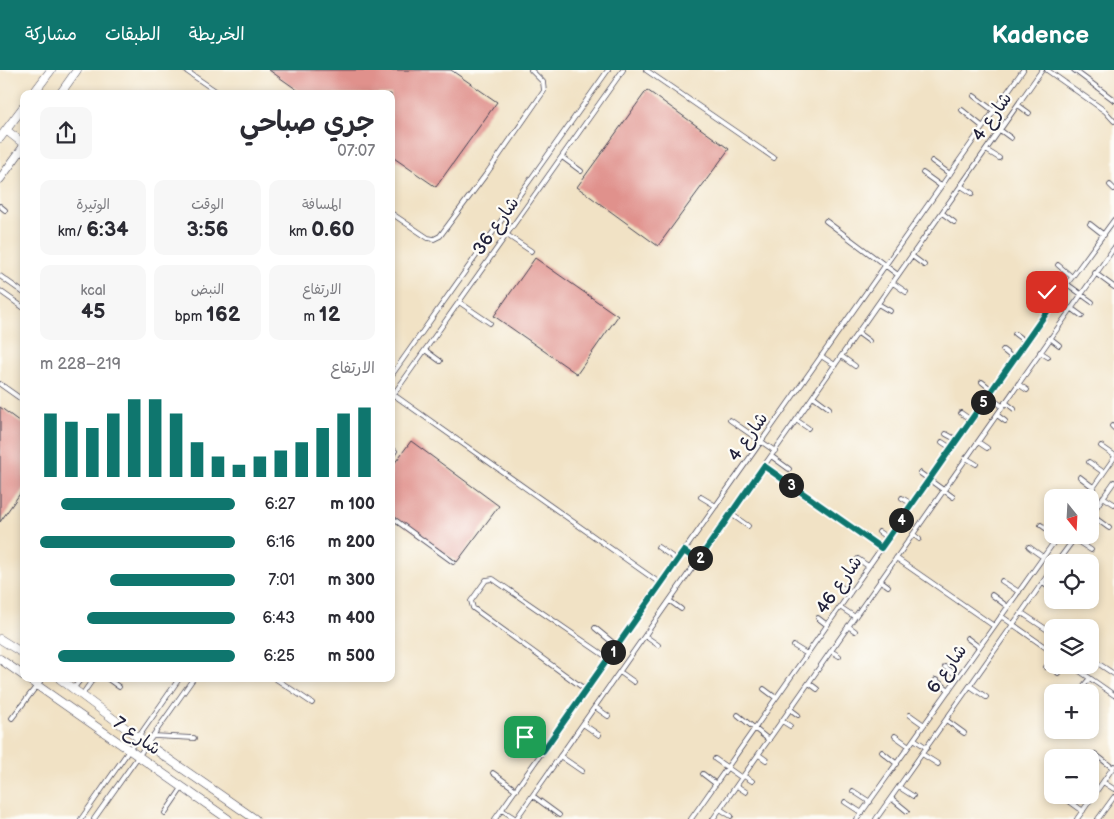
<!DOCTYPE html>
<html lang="ar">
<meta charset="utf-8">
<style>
:root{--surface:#fff;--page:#f7f7f7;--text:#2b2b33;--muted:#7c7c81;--accent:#0f766e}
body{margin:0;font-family:"Balsamiq Sans","Playpen Sans Arabic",sans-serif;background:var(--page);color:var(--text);direction:rtl;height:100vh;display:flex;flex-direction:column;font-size:19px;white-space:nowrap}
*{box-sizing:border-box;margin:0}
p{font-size:16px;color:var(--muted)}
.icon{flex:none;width:28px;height:28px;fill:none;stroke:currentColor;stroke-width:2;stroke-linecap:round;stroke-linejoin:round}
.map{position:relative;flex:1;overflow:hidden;direction:ltr}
.panel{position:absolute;left:20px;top:20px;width:375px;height:592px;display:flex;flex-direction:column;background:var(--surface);border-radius:10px;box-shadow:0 2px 8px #0003;direction:rtl}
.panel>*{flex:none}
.needle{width:32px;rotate:162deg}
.tools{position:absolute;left:1044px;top:419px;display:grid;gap:10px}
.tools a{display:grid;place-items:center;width:55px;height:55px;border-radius:10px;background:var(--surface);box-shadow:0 2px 8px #0003;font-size:25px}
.pin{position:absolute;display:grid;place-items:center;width:42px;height:42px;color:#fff;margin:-21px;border-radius:10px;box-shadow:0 2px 8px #0006}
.km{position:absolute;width:25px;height:25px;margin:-12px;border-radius:50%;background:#222;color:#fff;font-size:14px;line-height:25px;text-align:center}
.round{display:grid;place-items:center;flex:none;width:52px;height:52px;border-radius:10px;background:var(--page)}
.headline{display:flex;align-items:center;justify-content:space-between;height:85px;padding:0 20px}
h1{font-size:28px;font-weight:600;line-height:38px}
.stats{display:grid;grid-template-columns:repeat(3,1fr);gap:8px;height:85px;padding:5px 20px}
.stats div{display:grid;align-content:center;border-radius:10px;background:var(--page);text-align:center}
.stats b{font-size:21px;font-weight:600}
.stats small{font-size:14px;font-weight:400}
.stats p{font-size:14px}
.chart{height:140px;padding:10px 20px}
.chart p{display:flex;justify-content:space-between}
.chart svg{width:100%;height:90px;margin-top:5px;stroke:var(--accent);stroke-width:6}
ul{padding:0 20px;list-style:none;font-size:16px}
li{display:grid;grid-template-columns:80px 60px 1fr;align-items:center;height:38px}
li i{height:12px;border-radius:6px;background:var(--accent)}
header{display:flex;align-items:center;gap:30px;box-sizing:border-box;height:70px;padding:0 25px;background:var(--accent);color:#fff}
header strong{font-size:24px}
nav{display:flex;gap:28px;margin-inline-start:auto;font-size:18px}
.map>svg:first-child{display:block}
.building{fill:#e0918c}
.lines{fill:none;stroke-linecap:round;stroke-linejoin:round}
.service-casing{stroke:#413f50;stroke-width:5.5}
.minor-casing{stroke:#413f50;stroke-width:9}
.service{stroke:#fff;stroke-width:4}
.minor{stroke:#fff;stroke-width:8}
.route-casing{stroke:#fff;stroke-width:10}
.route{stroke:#0f766e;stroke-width:6}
.labels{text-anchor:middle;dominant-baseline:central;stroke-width:4.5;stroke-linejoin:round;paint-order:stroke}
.street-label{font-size:18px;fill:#22223b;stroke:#fdfcf7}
</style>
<header>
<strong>Kadence</strong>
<nav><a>الخريطة</a><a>الطبقات</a><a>مشاركة</a></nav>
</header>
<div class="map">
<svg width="1114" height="749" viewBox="0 0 1114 749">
<rect width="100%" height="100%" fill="#fdfcf7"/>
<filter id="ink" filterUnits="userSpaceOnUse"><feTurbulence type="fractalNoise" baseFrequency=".02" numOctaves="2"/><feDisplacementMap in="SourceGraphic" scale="10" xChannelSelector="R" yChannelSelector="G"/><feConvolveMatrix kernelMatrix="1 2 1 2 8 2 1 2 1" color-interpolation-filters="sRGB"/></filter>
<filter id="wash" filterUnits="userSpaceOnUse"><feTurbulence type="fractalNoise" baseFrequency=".0096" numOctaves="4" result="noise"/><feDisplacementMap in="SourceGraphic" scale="20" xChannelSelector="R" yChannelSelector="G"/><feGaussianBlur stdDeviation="1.12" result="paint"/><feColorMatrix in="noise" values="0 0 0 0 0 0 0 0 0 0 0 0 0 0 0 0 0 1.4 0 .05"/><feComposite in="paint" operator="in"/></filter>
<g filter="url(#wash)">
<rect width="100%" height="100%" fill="#f1e2c5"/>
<g id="blocks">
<path class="building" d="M269,0H451L497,32L436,117L391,86V24H303Z
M647,20L729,79L658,176L577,117Z
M535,188L618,246L577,304L494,246Z
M0,337L24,355V418L0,452Z
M411,371L499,436L457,492L391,445V398Z"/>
</g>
</g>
<g filter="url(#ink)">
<use href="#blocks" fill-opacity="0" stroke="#413f50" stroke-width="1"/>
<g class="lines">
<defs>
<path id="service" d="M185,0L220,24
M646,0L774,88
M1047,0L1105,41L1114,51
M1074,0L1114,30
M974,26L994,41
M1018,35L1029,43
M962,40L983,57
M1000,60L1011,68
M986,80L999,88
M562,87L581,101
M932,91L950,104
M923,103L941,116
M1110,115L1114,119
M961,116L972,123
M0,136L5,140
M391,143L428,168L434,169L440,166L487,103L544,21L543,12L531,0
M942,143L954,152
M826,151L898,205
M1090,154L1104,165
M507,165L531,181
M912,186L924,195
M1058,195L1072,207
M1095,203L1114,217
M0,206L24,223
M893,213L906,222
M1067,214L1092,232
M0,221L24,238
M1047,222L1056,229
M459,232L490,253
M878,234L890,241
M1037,235L1046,243
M1071,238L1082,246
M858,263L869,271
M1015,264L1026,272
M1050,268L1059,275
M425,280L440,291
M1003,280L1014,289
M1040,282L1048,287
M821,286L835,295
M841,286L855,296
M391,306L608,0
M982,312L992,320
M0,314L24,331
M1018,314L1027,320
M394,325L661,514
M813,326L829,338
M988,326L1002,336
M391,328L623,0
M1005,332L1014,339
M961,343L971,350
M997,345L1005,351
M730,350L775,381
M796,350L808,358
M1112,356L1114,358
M946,364L957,370
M942,372L951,378
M978,372L987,378
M1101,376L1114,385
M771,386L789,399
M391,387L395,381
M966,388L976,394
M1089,392L1103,402
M764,396L881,478
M920,403L953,427
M1080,407L1093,417
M701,427L716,436
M1103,427L1114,434
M902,428L912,434
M1086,428L1114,388
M731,444L748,456
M1091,445L1109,458
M1090,446L1114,412
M391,447L453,492
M1041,455L1052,463
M879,462L888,468
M913,464L919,469
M1074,469L1091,480
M658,477L677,490
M1029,477L1043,487
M684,481L698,491
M896,488L994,556
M858,489L868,496
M1057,492L1077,465
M880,510L888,516
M1002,511L1019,522
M1043,513L1052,520
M837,514L850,523
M992,525L1008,537
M670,531L681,539
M840,537L855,547
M1022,543L1052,563
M1001,546L1052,582
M818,548L827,555
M848,556L855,561
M595,558L617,576
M645,566L658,575
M967,568L979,577
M794,576L807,584
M831,581L839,586
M1090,588L1114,604
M1071,595L1114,625
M945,597L958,606
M1046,597L1052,588
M620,602L634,612
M1058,603L1064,595
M108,609L119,617
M276,609L312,633
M936,610L949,620
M809,613L817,619
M970,616L986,627
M73,619L81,609
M764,619L776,628
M586,620L473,538L471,531L486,510L493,509L608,588
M1080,620L1090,608
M82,625L93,609
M595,637L608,646
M790,639L798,645
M738,645L769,670
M910,645L924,655
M12,648L42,609
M946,650L964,663
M782,651L790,656
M583,654L599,665
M153,666L194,668
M895,666L909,676
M525,667L543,681
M914,669L927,678
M882,682L897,694
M922,684L938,694
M1095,684L1113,698
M759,685L766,690
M560,686L582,701
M715,689L742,708
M493,703L516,720
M703,704L716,714
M744,706L752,711
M1103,712L1114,719
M737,716L746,722
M899,717L913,726
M853,721L870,732
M533,726L559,745
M891,728L907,741
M1069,731L1083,741
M845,732L862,743
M720,739L731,746
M502,740L516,749
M165,743L182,718
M81,749L179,609
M94,749L193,609
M495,749L1023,0
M516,749L1042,0
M691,749L1067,214L1114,150
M713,749L1114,178
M857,749L1059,465
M876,749L1052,499
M1077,749L1114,696
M1098,749L1114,727"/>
<path id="minor" d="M33,24L51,0
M60,24L77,0
M6,60L24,74
M0,68L24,36
M0,109L24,76
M0,569L24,584
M0,589L24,606
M28,609L228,749
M60,609L147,674L255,749"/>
</defs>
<use href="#service" class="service-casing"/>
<use href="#minor" class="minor-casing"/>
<use href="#service" class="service"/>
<use href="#minor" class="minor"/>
</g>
</g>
<g class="lines" filter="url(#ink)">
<defs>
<path id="route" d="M525,667L543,681L684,481L698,491L764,396L881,478L1056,229L1047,222"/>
</defs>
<use href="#route" class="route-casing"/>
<use href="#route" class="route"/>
</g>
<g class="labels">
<g class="street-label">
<text transform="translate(992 47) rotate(-55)">شارع 4</text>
<text transform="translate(496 156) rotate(-55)">شارع 36</text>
<text transform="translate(748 367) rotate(-55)">شارع 4</text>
<text transform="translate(839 515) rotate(-55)">شارع 46</text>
<text transform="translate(947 599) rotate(-55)">شارع 6</text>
<text transform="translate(137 666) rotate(35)">شارع 7</text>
</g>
</g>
</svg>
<div class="tools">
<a><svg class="needle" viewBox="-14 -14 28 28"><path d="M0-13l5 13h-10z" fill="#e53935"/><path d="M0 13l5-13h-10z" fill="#7c7c81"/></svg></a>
<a><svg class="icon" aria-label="locate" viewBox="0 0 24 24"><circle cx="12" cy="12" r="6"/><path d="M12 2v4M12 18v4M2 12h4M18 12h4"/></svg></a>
<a><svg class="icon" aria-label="layers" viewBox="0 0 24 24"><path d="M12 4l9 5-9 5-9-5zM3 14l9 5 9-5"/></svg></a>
<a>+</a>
<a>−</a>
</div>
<div class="pin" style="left:525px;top:667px;background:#1e9e55"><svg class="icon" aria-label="arrive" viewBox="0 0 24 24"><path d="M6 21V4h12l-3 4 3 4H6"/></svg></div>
<div class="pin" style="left:1047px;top:222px;background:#d93025"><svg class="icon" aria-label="check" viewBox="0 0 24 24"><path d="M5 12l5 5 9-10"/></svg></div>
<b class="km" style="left:613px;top:582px">1</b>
<b class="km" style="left:700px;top:488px">2</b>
<b class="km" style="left:791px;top:415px">3</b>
<b class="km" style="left:901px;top:450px">4</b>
<b class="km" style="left:983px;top:332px">5</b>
<section class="panel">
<div class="headline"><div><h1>جري صباحي</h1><p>07:07</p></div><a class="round"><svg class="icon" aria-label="share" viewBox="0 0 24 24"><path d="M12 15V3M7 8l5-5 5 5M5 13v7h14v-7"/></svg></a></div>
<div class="stats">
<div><p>المسافة</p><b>0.60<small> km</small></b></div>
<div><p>الوقت</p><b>3:56</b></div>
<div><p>الوتيرة</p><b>6:34<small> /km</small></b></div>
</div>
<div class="stats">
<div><p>الارتفاع</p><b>12<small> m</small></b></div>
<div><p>النبض</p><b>162<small> bpm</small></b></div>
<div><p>kcal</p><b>45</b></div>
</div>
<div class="chart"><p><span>الارتفاع</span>219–228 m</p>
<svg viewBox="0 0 160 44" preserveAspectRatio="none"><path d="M5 44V13M15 44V17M25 44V20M35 44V13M45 44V6M55 44V6M65 44V13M75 44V27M85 44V34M95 44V38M105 44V34M115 44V31M125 44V27M135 44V20M145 44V13M155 44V10"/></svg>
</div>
<ul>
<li><b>100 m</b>6:27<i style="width:89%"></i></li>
<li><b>200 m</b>6:16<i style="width:100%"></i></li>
<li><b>300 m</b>7:01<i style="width:64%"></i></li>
<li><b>400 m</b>6:43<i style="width:76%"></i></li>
<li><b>500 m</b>6:25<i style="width:91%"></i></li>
</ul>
</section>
</div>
